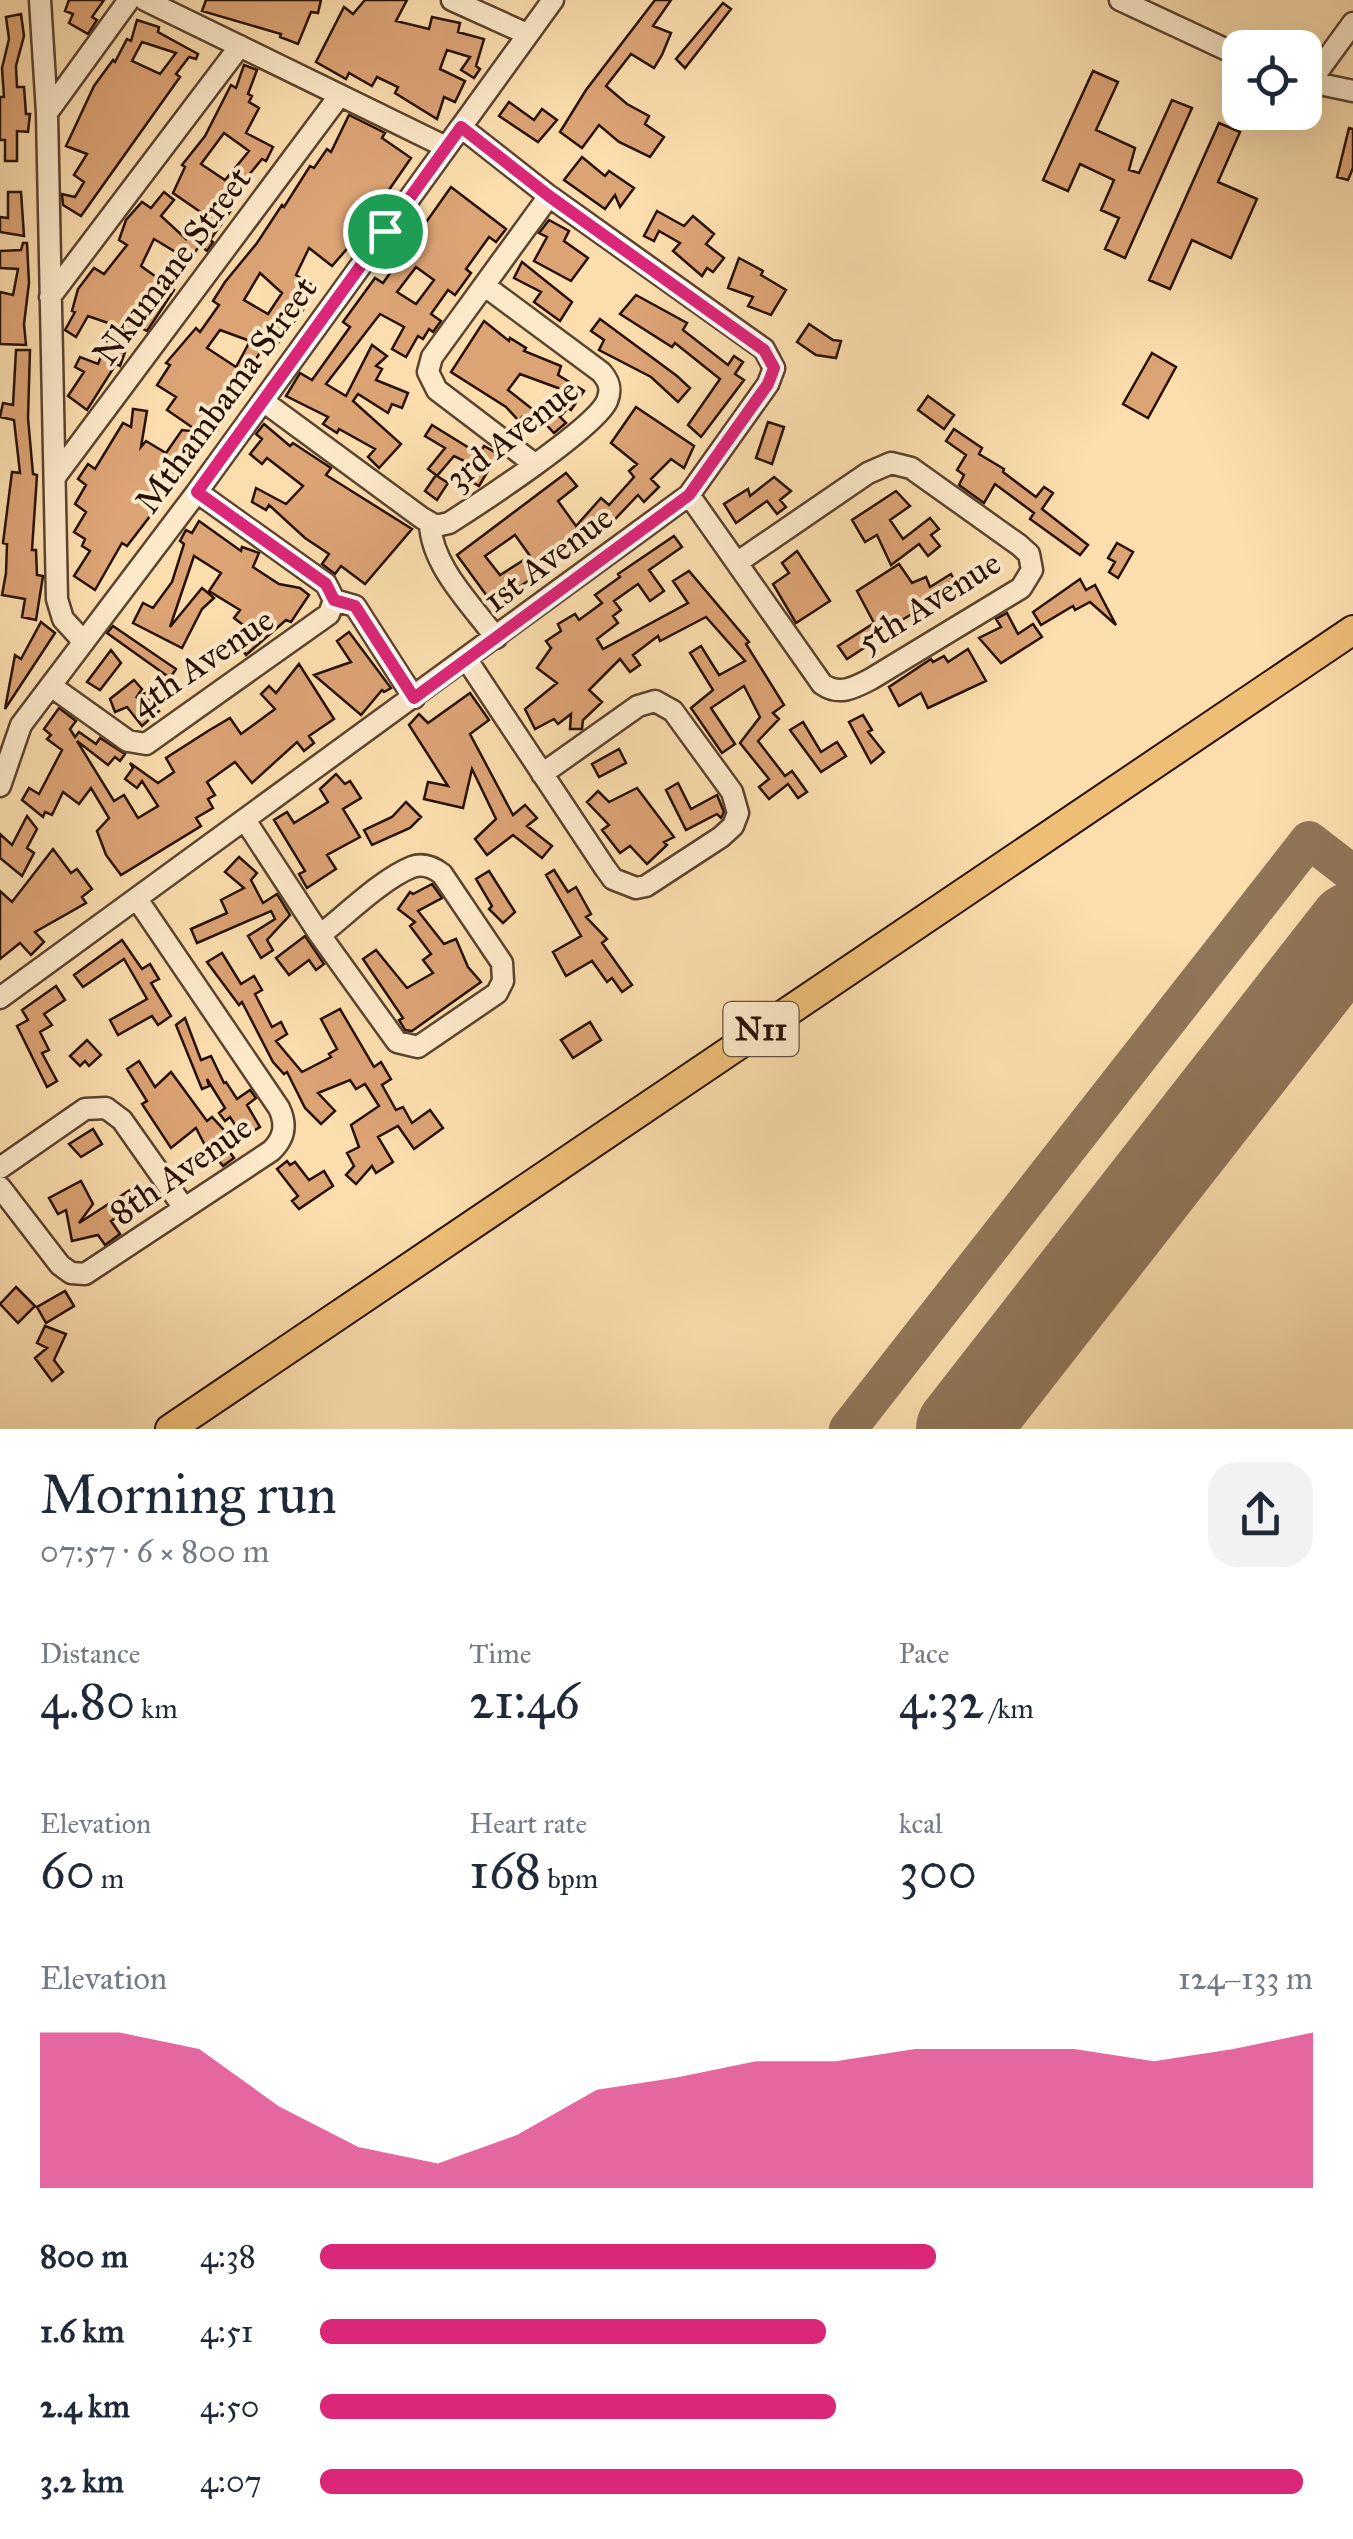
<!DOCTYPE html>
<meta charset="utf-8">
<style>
:root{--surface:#fff;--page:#f2f2f3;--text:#1f2937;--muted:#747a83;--accent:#db2777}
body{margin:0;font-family:"IM FELL Great Primer",serif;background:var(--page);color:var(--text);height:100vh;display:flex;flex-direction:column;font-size:38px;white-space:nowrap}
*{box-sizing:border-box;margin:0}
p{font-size:32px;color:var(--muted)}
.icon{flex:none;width:55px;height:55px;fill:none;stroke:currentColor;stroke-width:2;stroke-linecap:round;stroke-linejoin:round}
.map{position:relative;height:1429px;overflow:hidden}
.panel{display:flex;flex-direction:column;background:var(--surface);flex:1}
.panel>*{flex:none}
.controls{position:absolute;left:1222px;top:30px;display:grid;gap:20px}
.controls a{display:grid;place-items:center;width:100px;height:100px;border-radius:20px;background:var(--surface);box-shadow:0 10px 40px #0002;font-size:50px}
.pin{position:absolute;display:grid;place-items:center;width:85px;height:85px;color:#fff;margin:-42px;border:5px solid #fff;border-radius:50%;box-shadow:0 2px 10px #0007}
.round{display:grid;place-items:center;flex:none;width:105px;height:105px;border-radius:30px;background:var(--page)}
.headline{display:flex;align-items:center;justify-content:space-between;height:170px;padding:0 40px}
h1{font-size:55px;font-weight:600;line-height:75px}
.metrics{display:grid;grid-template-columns:repeat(3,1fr);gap:15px;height:170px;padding:10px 40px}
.metrics div{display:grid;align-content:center}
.metrics b{font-size:50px;font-weight:600}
.metrics small{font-size:28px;font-weight:400}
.metrics p{font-size:28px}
.chart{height:280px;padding:20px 40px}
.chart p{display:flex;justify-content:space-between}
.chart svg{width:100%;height:180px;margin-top:10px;fill:var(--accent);opacity:.7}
ul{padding:0 40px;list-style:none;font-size:32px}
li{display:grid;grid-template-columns:160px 120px 1fr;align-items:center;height:75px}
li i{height:25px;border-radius:12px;background:var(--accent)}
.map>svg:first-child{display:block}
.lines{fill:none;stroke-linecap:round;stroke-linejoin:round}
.taxiway{stroke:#907658;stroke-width:38}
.runway{stroke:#907658;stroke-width:92}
.building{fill:#dca375;stroke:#261003;stroke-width:2.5;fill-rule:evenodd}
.minor-casing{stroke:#5b432e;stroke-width:25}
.highway-casing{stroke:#261003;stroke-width:32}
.minor{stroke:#fce9ca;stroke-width:20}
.highway{stroke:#eebe77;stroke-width:28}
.route-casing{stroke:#fff;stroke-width:20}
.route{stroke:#db2777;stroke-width:12}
.labels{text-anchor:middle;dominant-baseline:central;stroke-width:8;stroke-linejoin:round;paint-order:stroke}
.shield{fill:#fce9ca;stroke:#66513f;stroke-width:2.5}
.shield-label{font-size:32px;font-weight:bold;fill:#261003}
.street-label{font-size:35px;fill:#261003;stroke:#fce9ca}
</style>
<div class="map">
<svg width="1353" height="1429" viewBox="0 0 1353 1429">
<rect width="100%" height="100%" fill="#fbddae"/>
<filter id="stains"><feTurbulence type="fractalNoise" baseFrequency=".002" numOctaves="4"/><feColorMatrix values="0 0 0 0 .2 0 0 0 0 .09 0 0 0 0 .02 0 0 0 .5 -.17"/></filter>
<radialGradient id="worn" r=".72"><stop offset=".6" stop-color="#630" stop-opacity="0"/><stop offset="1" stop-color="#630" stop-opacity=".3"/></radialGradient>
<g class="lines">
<path class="taxiway" d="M1335,952L1353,946
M848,1429L1309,840L1353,874"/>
<path class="runway" d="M962,1429L1353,928"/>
</g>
<path class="building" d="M69,0H104L92,17L97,20L88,34L69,23L73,14L65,11Z
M206,0H321L318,13L311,12L298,44L280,37L281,34L202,11Z
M365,0H407L396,21L429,29L432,17L460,23L458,32L484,39L476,66L480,69L474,78L461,70L470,57L447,50L440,69L465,81L455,102L444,97L437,119L395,93L398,87L377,77L372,86L349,73L346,79L316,62L344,7L353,14Z
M655,0H671L653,26L671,33L662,55L654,68L631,54L606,86L627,104L649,116L645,124L664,137L650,157L619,142L599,125L582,148L560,132L586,90Z
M723,3L731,9L685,68L676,59Z
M21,14L24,36L16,66L17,87H24L26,114H30L28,132L17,131V161H5V140H0V97H4L2,68L9,39L6,17Z
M137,20L159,27L158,32L198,54L196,59L189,57L176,74L180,77L170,91L81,216L63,205L62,194L75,197L84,182L74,175L87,154L66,146L94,86L113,60L115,62L127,39L131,41ZM142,42L176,53L160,74L132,61Z
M244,65L257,70L248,94L252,96L249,102L259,108L246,133L273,147L266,161L262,159L239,187L225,208L230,212L210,240L213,242L207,251L200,245L170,287L174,290L153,322L147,331L141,328L128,344L120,366L116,364L87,410L68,396L84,372L75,367L80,357L98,364L114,325L88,316L76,337L65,330L75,312L72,311L78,289L94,268L104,274L127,245L119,240L126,220L142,202L151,208L164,192L174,200L161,216L186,239L202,213L173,193L185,167L182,165L205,136L231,85L236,88ZM224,133L249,151L225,180L201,164ZM154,239L177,253L159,279L141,266Z
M1093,71L1118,82L1096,130L1135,148L1129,170L1139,173L1172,100L1192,108L1125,258L1105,249L1119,218L1101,210L1114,180L1080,164L1068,191L1043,180Z
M509,102L534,120L542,109L557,120L538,142L499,116Z
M349,115L385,133L382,138L411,158L353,242L332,266L309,248L296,275L315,287L303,310L275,347L267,341L220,418L218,430L210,427L180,469L184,472L127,546L122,543L95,590L74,576L90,551L82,546L85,539L74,532L86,512L75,504L86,485L78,479L88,464L95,469L123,423L131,427L133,409L147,411L141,447L146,441L166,453L182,430L199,432L167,410L176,397L157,385L170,365L166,363L196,328L200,332L219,305L213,301L225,282L257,243L282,205L284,207L310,166L314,168L327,149L331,152ZM260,273L282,293L268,314L244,300ZM220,330L250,341L236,367L207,348Z
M1219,123L1240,132L1218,182L1257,199L1231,258L1192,240L1170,289L1149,280Z
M1349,128L1353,129V168L1348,180L1337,177Z
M582,157L605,176L609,171L634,188L620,207L615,195L605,209L564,180Z
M451,187L506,229L496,242L489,237L466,269L471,273L455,295L448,290L431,314L441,321L433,332L429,329L423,339L418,336L406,357L392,349L404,327L380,314L326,384L346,396L372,345L387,356L376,366L382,369L376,380L408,393L402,408L392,404L388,413L358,394L353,401L401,444L379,468L368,457L375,449L339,429L337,433L323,424L328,417L286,396L300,373L312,380L350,327L343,322L375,278L383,283ZM416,267L434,280L416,304L397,292Z
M8,192H21L24,236L0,232V217L8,218Z
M657,211L684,226L693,216L714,234L706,244L724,258L713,272L707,268L702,276L673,251L680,243L659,231L654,241L644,236Z
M549,220L569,231L564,241L588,258L571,281L534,261L547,237L539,233Z
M23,243H27L29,283L24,324L26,345L0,344V292L13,295L18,269L0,268V251L21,250Z
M739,258L763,271L761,275L786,290L771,315L748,306L753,297L728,288Z
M522,262L572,302L560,321L534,302L541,292L514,278Z
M636,295L687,323L683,330L728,365L734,356L743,362L735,374L744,380L701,437L688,425L720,379L675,343L672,347L620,314Z
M600,319L677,376L690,388L678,402L651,377L599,350L604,340L591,331Z
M484,321L509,341L510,338L526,348L524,351L561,366L558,375L584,391L571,410L568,408L560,417L566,423L554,433L542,420L535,426L522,417L519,421L506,407L451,372ZM520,374L558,388L541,416L508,390Z
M809,324L833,340L841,341L836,358L816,355L797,342Z
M16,350H30L28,418L33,474L37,475L32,550H36L37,575L43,576L36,620L22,617L25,599L2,595L6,573L7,544L3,543L12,472L20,473L14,420L0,417L3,403L13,405Z
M1152,353L1176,367L1148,418L1123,404Z
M928,396L954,415L944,429L918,410Z
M636,407L694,446L684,468L671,459L651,479L659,487L644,502L638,495L598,537L573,555L569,550L547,573L545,570L507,595L495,607L457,555L566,473L577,486L558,501L576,526L601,498L609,505L634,477L629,471L637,464L611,443ZM515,535L530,556L500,575L485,556Z
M768,422L784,427L772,464L756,458Z
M264,424L290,446L293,443L331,468L326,475L412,529L365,584L341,566L335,574L322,564L329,554L305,538L269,505L266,510L252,502L256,488L286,504L303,486L267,458L262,464L250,454L262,439L256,434Z
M432,425L479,454L484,446L498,454L479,486L465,478L473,465L454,456L437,476L448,483L437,500L425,491L436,475L428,469L445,448L425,436Z
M954,429L982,448L979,454L1004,469L1003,472L1036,497L1044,487L1053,493L1042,509L1088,545L1080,555L1030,519L1034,513L995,484L984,503L959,485L964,475L957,470L966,455L946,441Z
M774,477L791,491L780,500L786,507L777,514L767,501L736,523L724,504L748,489L750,496Z
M896,491L910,506L890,520L903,539L930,518L939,529L931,535L940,546L928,556L919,544L891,565L877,535L865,542L852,520Z
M199,521L241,551L242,547L259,553L253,567L279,584L300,588L309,595L291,622L286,620L246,655L237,640L251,631L234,618L240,610L209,591L221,573L194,556L170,627L202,588L214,598L202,609L182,648L133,623L143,603L153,608L172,582L184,544L180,541L186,530L192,533Z
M674,536L682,547L649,570L664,591L650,601L638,584L614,601L621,610L613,616L618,623L597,639L603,649L688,603L673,581L689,571L749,642L746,644L784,705L773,713L779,719L758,741L785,776L792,771L807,792L798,798L788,784L769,799L759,787L769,779L740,743L760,717L744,686L711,708L735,744L722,753L691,708L713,690L690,653L701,646L719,675L745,661L706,617L660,641L658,636L633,655L640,665L630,672L620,659L589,690L602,702L583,720L582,729H570L571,714L558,724L554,719L535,729L525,709L557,683L537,668L551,648L546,641L561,631L558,624L575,614L579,620L602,603L595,595L620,577L618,574Z
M1117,543L1133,552L1118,578L1109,572L1115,562L1108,558Z
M797,551L830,601L796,623L773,584L789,573L782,563Z
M899,564L912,583L926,577L930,587L951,574L961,592L950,599L947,593L912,614L868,640L870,644L847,659L838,646L874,623L857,591Z
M1080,579L1086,590L1095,585L1116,625L1090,602L1075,610L1073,606L1041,625L1033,612Z
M1007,613L1018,634L1033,624L1042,637L1001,663L979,638L1001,627L996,619Z
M41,622L55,633L5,709L15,655L21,659Z
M113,626L176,669L170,678L107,633Z
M349,632L391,688L384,692L382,690L361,715L314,675L351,662L337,641Z
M968,649L986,681L928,708L921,693L899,706L889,687L931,659L933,662L944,656L948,662Z
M111,650L121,663L100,690L87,682Z
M299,664L334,719L309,736L314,743L304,751L297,742L252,783L235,762L207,782L215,795L208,799L213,808L196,818L201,826L121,875L106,855L97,831L109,818L91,788L79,804L63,792L52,815L45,812L43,817L22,800L29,788L39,794L62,750L47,739L51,735L44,729L59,708L76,721L70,729L75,737L79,732L96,744L100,738L125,754L120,761L115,757L108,765L77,741L114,801L124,795L138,818L158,806L142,781L137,788L125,779L133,768L130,763L158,783L174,772L166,758L208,731L230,718L241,734L275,709L261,694L269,686L276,693Z
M134,680L142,689L136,698L145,693L159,711L142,726L127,707L115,712L110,699Z
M470,693L489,720L470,734L513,815L525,805L537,818L527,826L552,846L542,858L513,835L487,855L475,839L496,819L472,769L463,808L424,799L428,782L448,786L409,725L419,714L428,723Z
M863,715L872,730L868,732L884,752L871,763L849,722Z
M803,722L821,752L837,742L846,756L821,772L790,730Z
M619,749L626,763L599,777L592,764Z
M336,774L345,784L350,781L361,798L343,809L360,837L327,855L336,869L307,888L299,874L305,871L274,820L287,812L294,823L328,802L320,789Z
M678,783L691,809L717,795L724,812L721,818L717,814L686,830L666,790Z
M637,788L674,837L664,842L667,845L647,864L630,846L620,853L602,830L609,825L587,802L598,791L609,802Z
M406,802L421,817L410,828L372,845L364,830L392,817Z
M27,816L37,829L27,848L34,853L22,876L0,858V834L12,845Z
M53,849L71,873L77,869L92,889L82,897L86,903L35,932L44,942L31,955L20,943L0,959V891L12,902Z
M239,857L257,873L251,880L263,903L277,894L290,915L267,940L273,950L261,958L248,936L275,919L271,911L197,943L191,929L227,913L221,900L244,888L225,872Z
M554,870L568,892L576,887L591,914L586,917L607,939L602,943L632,985L622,992L612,978L607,982L592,961L566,976L553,952L581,936L546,875Z
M489,871L515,912L503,923L489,909L492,906L476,879Z
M432,884L442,898L418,911L444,944L456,939L468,967L481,982L412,1031L405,1030L399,1020L403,1018L363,959L376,950L407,988L433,973L423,960L431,954L410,926L415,922L398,909L410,892L413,894Z
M305,936L324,964L316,970L309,960L289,975L276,958Z
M122,940L142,969L150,964L159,979L151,983L171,1016L158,1025L152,1016L118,1035L110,1020L147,999L124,959L83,987L74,975Z
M222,953L241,984L254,976L262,990L255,994L272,1027L281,1022L287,1034L276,1041L302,1072L331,1057L329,1054L337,1049L321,1019L340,1009L374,1067L381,1062L391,1079L382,1085L396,1110L403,1107L412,1123L430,1110L443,1128L414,1149L398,1126L378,1137L393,1162L376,1173L372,1166L356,1184L346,1175L354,1166L347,1153L359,1147L351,1125L379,1106L365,1084L356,1089L350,1080L318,1093L335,1111L321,1124L305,1108L287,1072L284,1074L273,1062L242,1002L239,1005L207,962Z
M56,986L65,1000L44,1014L52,1025L40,1032L49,1050L42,1053L57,1081L47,1087L17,1026L28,1020L22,1010Z
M185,1018L201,1060L211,1056L224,1083L226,1082L237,1099L250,1090L256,1098L247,1105L260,1127L243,1137L230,1117L225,1121L219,1113L225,1108L207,1079L209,1086L202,1089L176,1025Z
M590,1022L601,1040L573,1058L561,1040Z
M87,1040L101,1055L89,1066L85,1061L80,1066L70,1056Z
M139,1061L155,1087L171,1072L207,1121L212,1117L235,1142L226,1147L234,1158L223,1166L216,1157L212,1159L196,1128L171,1148L142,1104L147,1101L127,1069Z
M93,1129L102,1144L81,1157L69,1144Z
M287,1161L290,1165L295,1162L309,1180L324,1171L333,1186L299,1209L292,1201L298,1196L277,1169Z
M81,1181L93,1204L79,1223L130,1190L138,1204L111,1221L120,1234L105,1245L98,1235L72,1241L66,1210L58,1214L49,1198Z
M16,1287L35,1306L18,1323L0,1304Z
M65,1291L74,1306L46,1323L37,1307Z
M45,1326L66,1334L54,1360L63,1372L52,1381L35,1358L47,1348L37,1343Z"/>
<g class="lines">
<defs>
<path id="minor" d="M40,0L47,113L57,599L63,619L84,642
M145,0L446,147
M452,0L527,34
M1120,0L1240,56
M1305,81L1353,91
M1310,82L1353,23
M47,113L129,0
M50,297L240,46
M263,401L422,518L436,526L449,523C479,504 595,428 607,401C612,389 609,381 601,372L485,286
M533,463L437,390L428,372L432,357L549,196
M55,477L340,95
M689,495L822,684C839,696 854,688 871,679L1021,588L1032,570L1029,554L1019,545L911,468L891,463L868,473L738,562
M430,524C432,567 472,605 496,638
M334,600L355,606L414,698
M467,660L605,868L613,879L636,888L646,886L721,837L733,826L738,813L732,792L673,711L655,701L638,706L542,774
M51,686L128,741L146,744L329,614L334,600L326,584L197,492
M0,786L21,725L197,492L553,0
M245,820L320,935L397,1042L418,1047L497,993L503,981L502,963L442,874C433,867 423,863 412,867C382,879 346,915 320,935
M0,998L689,495L768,384L774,368L764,349L549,196L461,127
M0,1168L85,1109L106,1108L122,1120L184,1208
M0,1187L60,1265L71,1273L85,1274L271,1151C284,1139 287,1125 279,1108L137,899"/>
<path id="highway" d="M170,1429L1353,630"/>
</defs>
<use href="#minor" class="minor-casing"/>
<use href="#highway" class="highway-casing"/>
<use href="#minor" class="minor"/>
<use href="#highway" class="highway"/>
</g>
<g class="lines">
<defs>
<path id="route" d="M461,127L549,196L764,350L774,368L768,384L689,495L414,698L355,606L334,600L326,584L197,492Z"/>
</defs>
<use href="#route" class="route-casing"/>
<use href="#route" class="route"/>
</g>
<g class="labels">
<rect class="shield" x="723.5" y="1002" width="75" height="54" rx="8"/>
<g class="shield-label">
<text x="761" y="1029">N11</text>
</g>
<g class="street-label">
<text transform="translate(172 266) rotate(-53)">Nkumane Street</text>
<text transform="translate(226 395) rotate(-54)">Mthambama Street</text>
<text transform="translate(512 434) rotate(-38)">3rd Avenue</text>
<text transform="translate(548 559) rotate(-37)">1st Avenue</text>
<text transform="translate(929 602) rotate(-32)">5th Avenue</text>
<text transform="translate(202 662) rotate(-34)">4th Avenue</text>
<text transform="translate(181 1170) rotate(-35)">8th Avenue</text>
</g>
</g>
<rect width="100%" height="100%" filter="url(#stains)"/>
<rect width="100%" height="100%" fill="url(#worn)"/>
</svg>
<div class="controls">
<a><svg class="icon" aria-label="locate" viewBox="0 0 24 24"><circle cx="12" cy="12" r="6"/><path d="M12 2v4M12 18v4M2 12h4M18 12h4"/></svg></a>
</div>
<div class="pin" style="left:385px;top:231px;background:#1e9e55"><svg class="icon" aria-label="arrive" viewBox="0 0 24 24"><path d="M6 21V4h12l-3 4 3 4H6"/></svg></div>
</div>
<section class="panel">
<div class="headline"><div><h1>Morning run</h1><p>07:57 · 6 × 800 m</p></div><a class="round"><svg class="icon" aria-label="share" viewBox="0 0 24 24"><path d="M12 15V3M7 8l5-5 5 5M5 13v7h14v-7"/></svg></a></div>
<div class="metrics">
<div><p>Distance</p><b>4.80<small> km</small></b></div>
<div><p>Time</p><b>21:46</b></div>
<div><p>Pace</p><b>4:32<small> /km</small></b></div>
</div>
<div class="metrics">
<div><p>Elevation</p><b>60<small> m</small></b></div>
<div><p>Heart rate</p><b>168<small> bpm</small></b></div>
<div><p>kcal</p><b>300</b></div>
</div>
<div class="chart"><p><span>Elevation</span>124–133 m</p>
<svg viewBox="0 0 160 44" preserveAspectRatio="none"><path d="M0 44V6L10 6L20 10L30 24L40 34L50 38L60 31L70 20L80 17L90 13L100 13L110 10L120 10L130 10L140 13L150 10L160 6V44z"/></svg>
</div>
<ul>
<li><b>800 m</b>4:38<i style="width:62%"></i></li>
<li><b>1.6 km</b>4:51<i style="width:51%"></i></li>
<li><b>2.4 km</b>4:50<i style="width:52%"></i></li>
<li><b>3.2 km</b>4:07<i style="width:99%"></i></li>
</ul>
</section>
